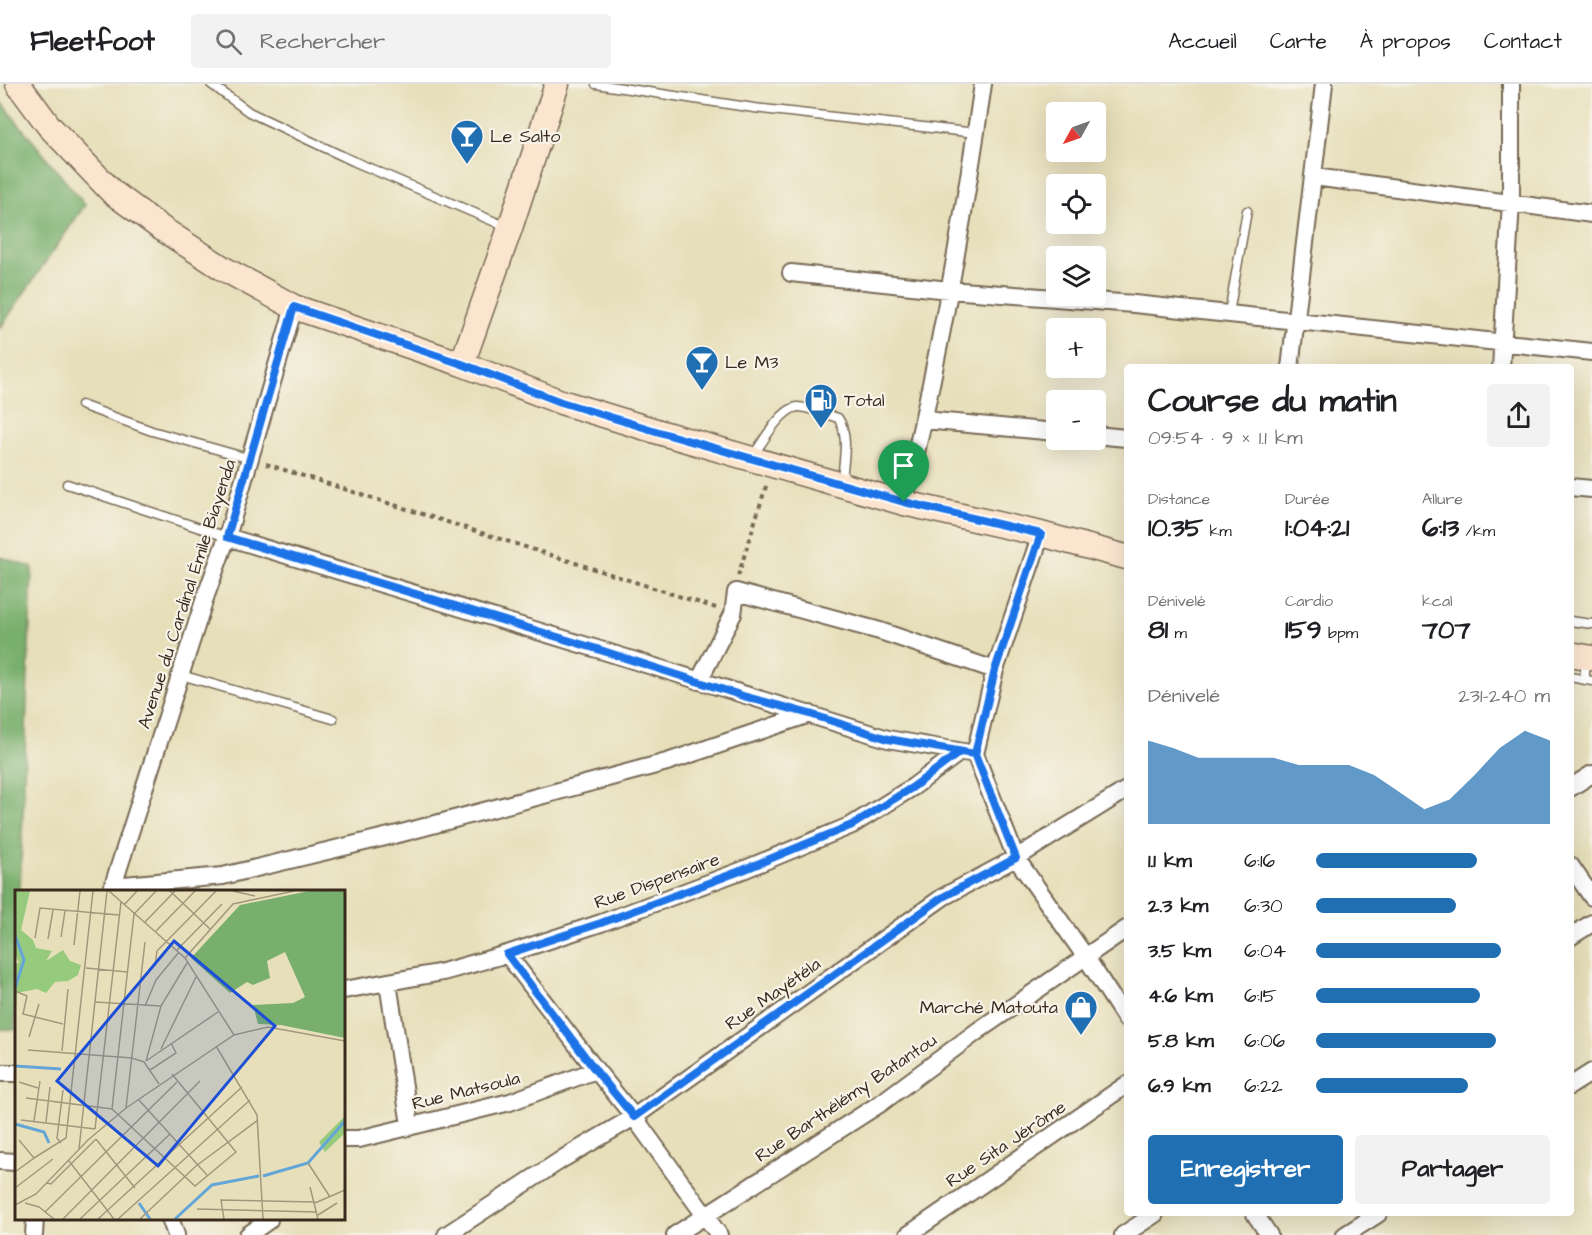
<!DOCTYPE html>
<html lang="fr">
<meta charset="utf-8">
<style>
:root{--surface:#fff;--page:#f2f2f2;--text:#202124;--muted:#757577;--line:#e0e0e0;--accent:#1f6fb2}
body{margin:0;font-family:"Architects Daughter",sans-serif;background:var(--page);color:var(--text);height:100vh;display:flex;flex-direction:column;font-size:22px;white-space:nowrap}
*{box-sizing:border-box;margin:0}
p{font-size:20px;color:var(--muted)}
.icon{flex:none;width:33px;height:33px;fill:none;stroke:currentColor;stroke-width:2;stroke-linecap:round;stroke-linejoin:round}
.map{position:relative;flex:1;overflow:hidden}
.drawer{position:absolute;left:1124px;top:280px;width:450px;height:852px;display:flex;flex-direction:column;background:var(--surface);border-radius:6px;box-shadow:0 6px 24px #0002}
.drawer>*{flex:none}
.needle{width:39px;rotate:230deg}
.controls{position:absolute;left:1046px;top:18px;display:grid;gap:12px}
.controls a{display:grid;place-items:center;width:60px;height:60px;border-radius:6px;background:var(--surface);box-shadow:0 6px 24px #0002;font-size:30px}
.pin{position:absolute;display:grid;place-items:center;width:51px;height:51px;color:#fff;margin:-62px -26px;border-radius:50% 50% 50% 0;rotate:-45deg;box-shadow:0 0 6px #0007}
.pin .icon{rotate:45deg}
.round{display:grid;place-items:center;flex:none;width:63px;height:63px;border-radius:6px;background:var(--page)}
.overview{display:flex;align-items:center;justify-content:space-between;height:102px;padding:0 24px}
h1{font-size:33px;font-weight:800;line-height:45px}
.stats{display:grid;grid-template-columns:repeat(3,1fr);gap:9px;height:102px;padding:6px 24px}
.stats div{display:grid;align-content:center}
.stats b{font-size:26px;font-weight:800}
.stats small{font-size:16px;font-weight:400}
.stats p{font-size:16px}
.chart{height:168px;padding:12px 24px}
.chart p{display:flex;justify-content:space-between}
.chart svg{width:100%;height:108px;margin-top:6px;fill:var(--accent);opacity:.7}
.primary-button{display:flex;gap:12px;margin-top:auto;padding:12px 24px}
.primary-button a{flex:1;height:69px;border-radius:6px;background:var(--accent);color:#fff;font-size:24px;font-weight:800;line-height:69px;text-align:center}
.primary-button a+a{background:var(--page);color:var(--text)}
ul{padding:0 24px;list-style:none;font-size:20px}
li{display:grid;grid-template-columns:96px 72px 1fr;align-items:center;height:45px}
li i{height:15px;border-radius:8px;background:var(--accent)}
header{display:flex;align-items:center;gap:36px;box-sizing:border-box;height:84px;padding:0 30px;background:var(--surface);border-bottom:2px solid var(--line)}
header strong{font-size:28px}
nav{display:flex;gap:33px;margin-inline-start:auto;font-size:21px}
.search{width:420px;height:54px;background:var(--page);display:flex;align-items:center;gap:15px;box-sizing:border-box;padding:0 21px;border-radius:6px;color:var(--muted);font-size:22px}
.map>svg:first-child{display:block}
.forest{fill:#78af6c;stroke:#5a6c45;stroke-width:1.5}
.lines{fill:none;stroke-linecap:round;stroke-linejoin:round}
.lane-casing{stroke:#776955;stroke-width:11}
.street-casing{stroke:#776955;stroke-width:20}
.secondary-casing{stroke:#776955;stroke-width:27}
.path{stroke:#776955;stroke-width:4;stroke-dasharray:4.5 4.5;stroke-linecap:butt}
.lane{stroke:#fff;stroke-width:8}
.street{stroke:#fff;stroke-width:16}
.secondary{stroke:#fbe5cf;stroke-width:24}
.route-casing{stroke:#fff;stroke-width:12}
.route{stroke:#1a73e8;stroke-width:8}
.labels{text-anchor:middle;dominant-baseline:central;stroke-width:4.5;stroke-linejoin:round;paint-order:stroke}
.poi-label{font-size:18px;fill:#3b2a1e;stroke:#f7f3e8;text-anchor:start}
.street-label{font-size:18px;fill:#3b2a1e;stroke:#f7f3e8}
.inset-river{fill:none;stroke:#63a5d7;stroke-width:3}
.inset-road{fill:none;stroke:#a2977c;stroke-width:1.5}
.view{fill:#1d4ed8;fill-opacity:0.15;stroke:#1d4ed8;stroke-width:3}
.inset-edge{fill:none;stroke:#3b2a1e;stroke-width:3}
</style>
<header>
<strong>Fleetfoot</strong>
<div class="search"><svg class="icon" aria-label="search" viewBox="0 0 24 24"><circle cx="10" cy="10" r="6"/><path d="M15 15l6 6"/></svg>Rechercher</div>
<nav><a>Accueil</a><a>Carte</a><a>À propos</a><a>Contact</a></nav>
</header>
<div class="map">
<svg width="1592" height="1151" viewBox="0 0 1592 1151">
<rect width="100%" height="100%" fill="#f7f3e8"/>
<filter id="ink" filterUnits="userSpaceOnUse"><feTurbulence type="fractalNoise" baseFrequency=".0167" numOctaves="2"/><feDisplacementMap in="SourceGraphic" scale="12" xChannelSelector="R" yChannelSelector="G"/><feConvolveMatrix kernelMatrix="1 2 1 2 8 2 1 2 1" color-interpolation-filters="sRGB"/></filter>
<filter id="wash" filterUnits="userSpaceOnUse"><feTurbulence type="fractalNoise" baseFrequency=".008" numOctaves="4" result="noise"/><feDisplacementMap in="SourceGraphic" scale="24" xChannelSelector="R" yChannelSelector="G"/><feGaussianBlur stdDeviation="1.35" result="paint"/><feColorMatrix in="noise" values="0 0 0 0 0 0 0 0 0 0 0 0 0 0 0 0 0 1.4 0 .05"/><feComposite in="paint" operator="in"/></filter>
<g filter="url(#wash)">
<rect width="100%" height="100%" fill="#e7dfba"/>
<path class="forest" d="M0,17L85,121L0,244Z
M0,473L32,483L20,807L16,808L15,946L0,945Z"/>
</g>
<g filter="url(#ink)">
<g class="lines">
<defs>
<path id="lane" d="M211,0L249,28L353,77L507,143
M596,0L754,24L976,49
M1229,229L1247,127
M81,321L152,347L251,375
M753,372C762,359 780,326 797,323C805,322 828,331 838,334C850,351 843,378 842,398
M67,400L227,453
M1570,537L1592,540
M181,591L333,635
M1570,593L1592,597
M1585,596V575"/>
<path id="street" d="M1314,93L1592,130
M791,189L949,206L1134,220L1592,268
M1290,284L1324,0
M1501,284L1511,118V0
M924,336L1056,348
M1095,351L1126,354
M1570,403L1592,405
M904,419C938,281 963,140 983,0
M1041,450L995,586L975,670L1016,774L1085,872L1126,935
M227,453L597,565L888,655L975,670
M699,597L733,530L736,508L880,547L995,586
M1570,704L1592,690
M1570,781L1592,813
M113,802L223,792L402,749L667,678L810,630
M111,808L205,514L227,453L294,223
M1570,853L1592,839
M507,870L596,986L634,1033L719,1151
M388,899L410,1041
M344,906L443,888L507,870L601,839L743,786L852,741L913,703L960,668
M0,989H16
M1570,1002L1592,988
M344,1055H359L510,1018L596,986
M0,1077L16,1078
M1255,1130L1269,1151
M170,1134L176,1151
M34,1151L35,1134
M248,1151L269,1136
M446,1151L564,1074L634,1033L943,813L1016,774L1126,706
M675,1151L881,1019L979,946L1126,845
M908,1151L1126,1001
M1123,1151L1155,1130
M1345,1151L1378,1130"/>
<path id="secondary" d="M18,0L49,42L112,108L161,144L224,185L294,223L462,280L561,318L669,351L904,419L1041,450L1126,473
M462,280L510,144L557,0
M1570,570L1592,574"/>
</defs>
<use href="#lane" class="lane-casing"/>
<use href="#street" class="street-casing"/>
<use href="#secondary" class="secondary-casing"/>
<path class="path" d="M266,380L716,524
M738,492L767,399"/>
<use href="#lane" class="lane"/>
<use href="#street" class="street"/>
<use href="#secondary" class="secondary"/>
</g>
</g>
<g class="lines" filter="url(#ink)">
<defs>
<path id="route" d="M904,418L669,351L561,318L462,280L294,223L227,453L597,565L743,612L810,630L888,655L975,670L1016,774L943,813L634,1033L596,987L507,870L601,839L743,786L852,741L913,703L960,668L975,670L995,586L1041,450L904,418"/>
</defs>
<use href="#route" class="route-casing"/>
<use href="#route" class="route"/>
</g>
<defs>
<symbol id="bar-pin" viewBox="-11 -11 22 30"><path d="M0 17L-7.5 6A9.5 9.5 0 1 1 7.5 6Z" fill="#1f6fb2" stroke="#f7f3e8"/><path d="M-6-5H6L.8 .8V4.5H3.5V6h-7V4.5H-.8V.8Z" fill="#fff"/></symbol>
<symbol id="fuel-pin" viewBox="-11 -11 22 30"><path d="M0 17L-7.5 6A9.5 9.5 0 1 1 7.5 6Z" fill="#1f6fb2" stroke="#f7f3e8"/><path d="M-5.5-6h7V0h2V4h1.3V-2.5L3-4.5l.8-.8L6-3V5H2.5V1h-1V6h-7ZM-4.2-4.7v3.2H.2V-4.7Z" fill="#fff"/></symbol>
<symbol id="shop-pin" viewBox="-11 -11 22 30"><path d="M0 17L-7.5 6A9.5 9.5 0 1 1 7.5 6Z" fill="#1f6fb2" stroke="#f7f3e8"/><path d="M-5-2.5h2.3a2.7 3.5 0 0 1 5.4 0H5L5.5 6h-11ZM-1.5-2.5h3a1.5 2.3 0 0 0-3 0Z" fill="#fff"/></symbol>
</defs>
<g fill-rule="evenodd">
<use href="#bar-pin" x="448" y="33" width="38" height="52"/>
<use href="#bar-pin" x="683" y="259" width="38" height="52"/>
<use href="#fuel-pin" x="802" y="297" width="38" height="52"/>
<use href="#shop-pin" x="1062" y="904" width="38" height="52"/>
</g>
<g class="labels">
<g class="poi-label">
<text x="490" y="52">Le Salto</text>
<text x="725" y="278">Le M3</text>
<text x="844" y="316">Total</text>
<text x="1058" y="923" text-anchor="end">Marché Matouta</text>
</g>
<g class="street-label">
<text transform="translate(187 510) rotate(-72)">Avenue du Cardinal Émile Biayenda</text>
<text transform="translate(657 797) rotate(-20)">Rue Dispensaire</text>
<text transform="translate(773 910) rotate(-35)">Rue Mayétéla</text>
<text transform="translate(466 1007) rotate(-14)">Rue Matsoula</text>
<text transform="translate(846 1014) rotate(-34)">Rue Barthélémy Batantou</text>
<text transform="translate(1006 1060) rotate(-34)">Rue Sita Jérôme</text>
</g>
</g>
<g transform="translate(15 806)">
<rect width="330" height="330" fill="#e7dfba"/>
<path d="M0,1H15L6,40L18,50L21,58L37,61L31,71L48,60L55,71L66,75L63,85L53,91L40,92L31,103L22,99L2,103L0,142V74L4,73L0,64ZM330,226V243L310,262L304,252Z" fill="#96cb7d"/>
<path d="M294,1H330V148L266,135L243,134L238,115L278,113L290,107L270,62L252,71L255,88L238,95L232,92L215,103L176,68L225,15Z" fill="#78af6c"/>
<path class="inset-river" d="M0,45L9,70L0,98M0,176L46,179M0,234L29,242L34,253M248,286L293,273L330,231M124,313L135,329M160,329L197,295L244,286"/>
<path class="inset-road" d="M94,1L170,68L219,145M155,1L195,39M218,1L240,6M109,15L122,1M130,32L160,1M141,41L180,1M46,47L50,21M20,48L25,18L104,25M33,49L38,20M59,55L65,1M162,60L207,14M170,68L218,14L279,1M140,76L142,61L201,1M71,78L112,82M0,101L12,106L8,124L48,134M80,112L146,116M130,116L141,90L164,62M14,147L24,114M201,156L242,225L248,329M146,159L181,87M13,160L117,168L129,172L144,194M47,161L53,99M131,171L146,116L172,73M131,171L203,122M135,180L161,163L156,153M4,192L23,198M11,208L97,219L180,296L221,262L157,184M123,209L192,285M111,218L130,52M97,219L119,24L141,1M6,230L80,239M19,231L25,191M31,232L35,197M80,239L106,12M81,249L120,298M46,253L42,248L48,200M64,259L92,1M19,268L51,248L78,1M54,271L99,329M293,273L315,307M0,282L19,268L4,250M32,293L36,294L81,249M295,297L303,329M0,298L38,269M10,313L24,317L39,329M300,313L330,300M0,315L21,304L73,250L111,218L219,145L253,137L330,151M182,319L302,322M30,322L162,192M303,325L322,313M48,329L185,191M65,329L155,244M83,329L227,197M103,329L235,210M125,329L181,276L243,230M209,329L206,310L300,312"/>
<path class="view" d="M159,51L260,136L143,276L42,191Z"/>
<rect width="330" height="330" class="inset-edge"/>
</g>
</svg>
<div class="controls">
<a><svg class="needle" viewBox="-14 -14 28 28"><path d="M0-13l5 13h-10z" fill="#e53935"/><path d="M0 13l5-13h-10z" fill="#757577"/></svg></a>
<a><svg class="icon" aria-label="locate" viewBox="0 0 24 24"><circle cx="12" cy="12" r="6"/><path d="M12 2v4M12 18v4M2 12h4M18 12h4"/></svg></a>
<a><svg class="icon" aria-label="layers" viewBox="0 0 24 24"><path d="M12 4l9 5-9 5-9-5zM3 14l9 5 9-5"/></svg></a>
<a>+</a>
<a>−</a>
</div>
<div class="pin" style="left:904px;top:418px;background:#1e9e55"><svg class="icon" aria-label="arrive" viewBox="0 0 24 24"><path d="M6 21V4h12l-3 4 3 4H6"/></svg></div>
<section class="drawer">
<div class="overview"><div><h1>Course du matin</h1><p>09:54 · 9 × 1.1 km</p></div><a class="round"><svg class="icon" aria-label="share" viewBox="0 0 24 24"><path d="M12 15V3M7 8l5-5 5 5M5 13v7h14v-7"/></svg></a></div>
<div class="stats">
<div><p>Distance</p><b>10.35<small> km</small></b></div>
<div><p>Durée</p><b>1:04:21</b></div>
<div><p>Allure</p><b>6:13<small> /km</small></b></div>
</div>
<div class="stats">
<div><p>Dénivelé</p><b>81<small> m</small></b></div>
<div><p>Cardio</p><b>159<small> bpm</small></b></div>
<div><p>kcal</p><b>707</b></div>
</div>
<div class="chart"><p><span>Dénivelé</span>231–240 m</p>
<svg viewBox="0 0 160 44" preserveAspectRatio="none"><path d="M0 44V10L10 13L20 17L30 17L40 17L50 17L60 20L70 20L80 20L90 24L100 31L110 38L120 34L130 24L140 13L150 6L160 10V44z"/></svg>
</div>
<ul>
<li><b>1.1 km</b>6:16<i style="width:69%"></i></li>
<li><b>2.3 km</b>6:30<i style="width:60%"></i></li>
<li><b>3.5 km</b>6:04<i style="width:79%"></i></li>
<li><b>4.6 km</b>6:15<i style="width:70%"></i></li>
<li><b>5.8 km</b>6:06<i style="width:77%"></i></li>
<li><b>6.9 km</b>6:22<i style="width:65%"></i></li>
</ul>
<div class="primary-button"><a>Enregistrer</a><a>Partager</a></div>
</section>
</div>
